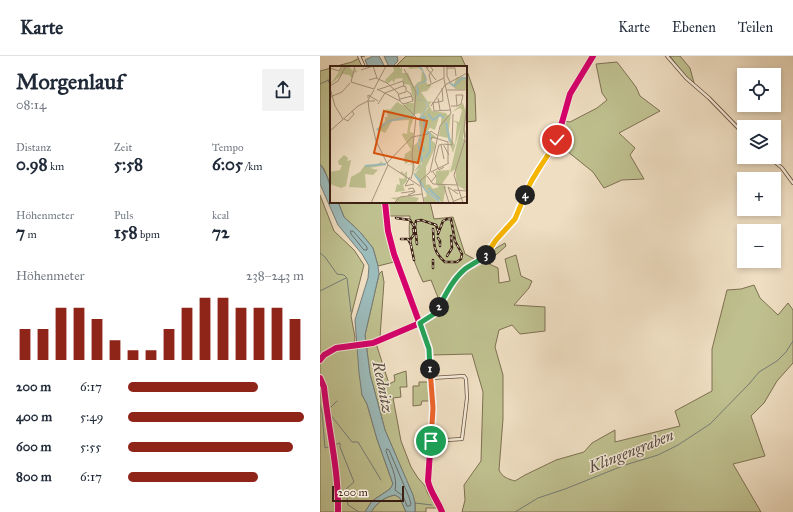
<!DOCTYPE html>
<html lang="de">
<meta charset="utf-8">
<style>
:root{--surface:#fff;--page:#f2f2f3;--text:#1f2937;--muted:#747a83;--line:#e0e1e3;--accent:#8f2418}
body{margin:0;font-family:"IM FELL Great Primer",serif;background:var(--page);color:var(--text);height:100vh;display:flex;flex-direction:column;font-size:15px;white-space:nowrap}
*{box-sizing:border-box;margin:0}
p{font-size:13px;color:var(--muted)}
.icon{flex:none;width:22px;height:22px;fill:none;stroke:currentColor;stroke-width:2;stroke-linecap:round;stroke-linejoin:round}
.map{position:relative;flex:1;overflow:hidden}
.drawer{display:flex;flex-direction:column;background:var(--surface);width:320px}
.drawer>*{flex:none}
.controls{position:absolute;left:417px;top:12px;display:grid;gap:8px}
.controls a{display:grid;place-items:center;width:44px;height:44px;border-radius:0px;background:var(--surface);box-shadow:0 2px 6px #0003;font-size:20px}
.scale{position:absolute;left:12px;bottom:10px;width:72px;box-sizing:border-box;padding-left:4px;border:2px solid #3c2014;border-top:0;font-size:11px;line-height:14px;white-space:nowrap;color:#3c2014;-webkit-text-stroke:3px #f5ead7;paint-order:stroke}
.pin{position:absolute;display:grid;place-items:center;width:34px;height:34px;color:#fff;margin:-17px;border:2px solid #fff;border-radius:50%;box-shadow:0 1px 4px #0007}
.km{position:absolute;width:20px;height:20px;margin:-10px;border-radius:50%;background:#222;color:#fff;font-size:11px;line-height:20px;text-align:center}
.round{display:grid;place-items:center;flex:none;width:42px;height:42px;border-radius:0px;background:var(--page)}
.head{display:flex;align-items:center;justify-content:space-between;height:68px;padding:0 16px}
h1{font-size:22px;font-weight:800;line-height:30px}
.stats{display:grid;grid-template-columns:repeat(3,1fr);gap:6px;height:68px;padding:4px 16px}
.stats div{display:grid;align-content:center}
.stats b{font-size:17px;font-weight:800}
.stats small{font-size:11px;font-weight:400}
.stats p{font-size:11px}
.chart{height:112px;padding:8px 16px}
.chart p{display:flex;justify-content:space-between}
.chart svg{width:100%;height:72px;margin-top:4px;stroke:var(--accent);stroke-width:6}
ul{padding:0 16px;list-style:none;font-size:13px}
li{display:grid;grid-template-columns:64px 48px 1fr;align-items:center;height:30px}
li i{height:10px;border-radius:5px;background:var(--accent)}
header{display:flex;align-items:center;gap:24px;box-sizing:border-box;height:56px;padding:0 20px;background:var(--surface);border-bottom:1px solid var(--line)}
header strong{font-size:19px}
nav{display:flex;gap:22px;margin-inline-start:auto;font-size:14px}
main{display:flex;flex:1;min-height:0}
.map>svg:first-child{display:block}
.green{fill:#bfc08f;stroke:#7e7052}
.water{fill:#9cbbbb;stroke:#767d78}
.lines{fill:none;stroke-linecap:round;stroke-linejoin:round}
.shore{stroke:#6c6e68;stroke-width:1}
.stream{stroke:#767d78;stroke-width:1}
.minor-casing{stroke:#695040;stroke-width:4}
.minor{stroke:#f5ead7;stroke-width:2.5}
.rail-casing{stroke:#3c2014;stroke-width:2.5}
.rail{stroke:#f5ead7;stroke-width:1;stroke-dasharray:3;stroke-linecap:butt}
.cycleway-casing{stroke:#f5ead7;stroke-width:8}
.cycleway{stroke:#d6006c;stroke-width:6}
.split-1-casing{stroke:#fff;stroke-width:8}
.split-2-casing{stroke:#fff;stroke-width:8}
.split-3-casing{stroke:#fff;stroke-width:8}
.split-4-casing{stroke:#fff;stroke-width:8}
.split-5-casing{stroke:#fff;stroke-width:8}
.split-1{stroke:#f0652b;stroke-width:5}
.split-2{stroke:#22a559;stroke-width:5}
.split-3{stroke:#22a559;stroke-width:5}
.split-4{stroke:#f5b400;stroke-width:5}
.split-5{stroke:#f5b400;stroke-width:5}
.labels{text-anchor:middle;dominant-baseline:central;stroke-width:3;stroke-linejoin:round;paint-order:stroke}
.water-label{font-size:16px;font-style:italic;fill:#594e46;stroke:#f5ead7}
.inset-river{fill:none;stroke:#9cbbbb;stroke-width:2}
.inset-road{fill:none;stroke:#a7927c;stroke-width:1}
.view{fill:#d7530d;fill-opacity:0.15;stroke:#d7530d;stroke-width:2}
.inset-edge{fill:none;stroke:#3c2014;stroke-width:2}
</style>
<header>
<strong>Karte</strong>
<nav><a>Karte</a><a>Ebenen</a><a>Teilen</a></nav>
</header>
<main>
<section class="drawer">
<div class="head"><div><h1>Morgenlauf</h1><p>08:14</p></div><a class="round"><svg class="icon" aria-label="share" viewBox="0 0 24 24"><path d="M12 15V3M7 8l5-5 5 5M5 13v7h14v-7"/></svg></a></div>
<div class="stats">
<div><p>Distanz</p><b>0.98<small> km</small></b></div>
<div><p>Zeit</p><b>5:58</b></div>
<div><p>Tempo</p><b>6:05<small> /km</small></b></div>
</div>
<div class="stats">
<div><p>Höhenmeter</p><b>7<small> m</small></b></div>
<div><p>Puls</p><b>158<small> bpm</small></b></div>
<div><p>kcal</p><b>72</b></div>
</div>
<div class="chart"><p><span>Höhenmeter</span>238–243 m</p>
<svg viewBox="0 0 160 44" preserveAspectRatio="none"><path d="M5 44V25M15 44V25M25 44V12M35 44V12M45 44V19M55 44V32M65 44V38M75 44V38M85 44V25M95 44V12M105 44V6M115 44V6M125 44V12M135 44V12M145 44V12M155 44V19"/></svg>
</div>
<ul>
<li><b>200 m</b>6:17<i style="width:74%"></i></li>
<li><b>400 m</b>5:49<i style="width:100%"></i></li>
<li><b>600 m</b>5:55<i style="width:94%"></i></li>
<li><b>800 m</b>6:17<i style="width:74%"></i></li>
</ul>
</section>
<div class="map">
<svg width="473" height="456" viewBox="0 0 473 456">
<rect width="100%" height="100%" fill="#efdec2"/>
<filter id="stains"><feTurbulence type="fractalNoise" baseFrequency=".005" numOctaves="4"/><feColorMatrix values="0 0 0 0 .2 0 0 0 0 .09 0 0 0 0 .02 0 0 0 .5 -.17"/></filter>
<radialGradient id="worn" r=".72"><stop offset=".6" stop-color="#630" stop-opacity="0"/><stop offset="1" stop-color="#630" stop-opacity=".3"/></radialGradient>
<path class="green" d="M41,0H45L41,1L45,11H13L32,6L41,1Z
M86,0H141L146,11H75Z
M350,0H360L370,12L374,27L365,20Z
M297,6L316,31L320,40L340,55L299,77L315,92L310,99L324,123L302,124L284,132L273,116L237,87L243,65L250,66L277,52L287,44L282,37L276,8Z
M11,12V130L4,113L0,108V15Z
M146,12L155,38L156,65L146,66Z
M0,139L14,175L34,194L44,209L31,260L35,281L34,292H38L42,339L47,348L57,383L73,428L70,433L52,445L45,456H0Z
M18,146H110L114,163L133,161L145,198L160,206L171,195L185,187L186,190L167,207L178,212L179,227L190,225L185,203L196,199L201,220L212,225L209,232L194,249L225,251V275L200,278L192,269L179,274L175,291L183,319V363L179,414C182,421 188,423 195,425L205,419L236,404L264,396L272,387L295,374V386L360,370L355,355L392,335V293L407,234L421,233L434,229L440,242L458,259L468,247L473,254V307L457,325L444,347L431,360L445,400L413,408L441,456H142L145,444L144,429L161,405L163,336L152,298L112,299L104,268L116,260L121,249L111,224L103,226C92,202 87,187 90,160H65L74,206L58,210L53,192L40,176L24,161Z
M62,215L64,226L60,281L55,284L69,328L75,325L74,319L86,315L87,331H80L81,341L73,342L81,385L91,411L98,422L105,430L108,438L118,452H106V456H95V447L93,440L65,374L50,318L45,279L59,218Z
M99,326H109L110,345H102L101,349L93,350V330H99Z
M75,439L80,442L86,456H51C57,447 64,441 75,439Z"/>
<path class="water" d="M53,0H59L65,11H59L57,9L55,11H48L45,4Z
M64,0H77L78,5L72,11H69Z
M0,108C9,121 11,131 11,146H18L24,161L40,176L53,192L58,210L59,218L45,279L50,318L65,374L93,439L95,447V456H86L80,442L75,439C64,441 57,447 51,456H45L52,445L70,433L73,428L57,383L47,348L42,339L39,317L35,264L48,222L49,210L42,198L18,169L0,128Z"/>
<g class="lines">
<path class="shore" d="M31,175H33L47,191V194H44L31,178Z
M67,393L69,394L89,441L91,448L90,450H87L83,440L75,434C78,421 70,408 66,395Z"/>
<path class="stream" d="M8,24L11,31
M0,28L11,23
M0,197L5,201L17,218L24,219L27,222L31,256
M0,235L26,222
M25,292L31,291
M6,300L19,293
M0,349L2,356L5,392L20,387V391L34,426L26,433L28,449L39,456
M8,354L17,345
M9,357L32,386H38L61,424
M95,447L112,449
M195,456L218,442L245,433L305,409L338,399L358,389L390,368L429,328L439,316L457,305L466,296L473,285"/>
<defs>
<path id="minor" d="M39,0L44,11
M347,0L366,22L389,42L424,78
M449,101L462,112L473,127
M65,146L68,175L74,198L109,293L113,352L108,425C110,436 118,445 122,456
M0,304L4,299L16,292L53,287L100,267L114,258L135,223L146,212L158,206L165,199L176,184L195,163L208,130L229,99L237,84L250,38L273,0
M111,385L142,383L147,342L146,323L144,320L111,322"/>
</defs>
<use href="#minor" class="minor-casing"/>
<use href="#minor" class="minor"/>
<defs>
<path id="rail" d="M76,162L90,164L95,172
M93,173L94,178L90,184L94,204
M113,173C114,188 113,196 125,206H137L141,203L142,198L135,185L131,163H127L123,165L118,178
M118,182L120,185V190
M81,183H88L91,189
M97,188L95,170L96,165L101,164L116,169L118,175
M127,200L132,192L131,180
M113,212V204"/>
</defs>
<use href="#rail" class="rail-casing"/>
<use href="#rail" class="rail"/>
<defs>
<path id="cycleway" d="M65,146L68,175L74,198L109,293L113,352L108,425C110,436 118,445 122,456
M0,304L4,299L16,292L53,287L100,267L114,258L135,223L146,212L158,206L165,199L176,184L195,163L208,130L229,99L237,84L250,38L273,0
M0,322L4,331C8,372 19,414 18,456"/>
</defs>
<use href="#cycleway" class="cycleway-casing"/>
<use href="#cycleway" class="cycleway"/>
</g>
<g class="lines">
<defs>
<path id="split-1" d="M110,313L113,352L111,385"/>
<path id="split-2" d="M110,313L109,293L100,267L114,258L119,251"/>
<path id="split-3" d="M119,251C126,238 133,223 145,213C152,208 159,205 166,199"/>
<path id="split-4" d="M166,199L176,184L195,163L205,139"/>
<path id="split-5" d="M205,139C212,119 227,103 237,84"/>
</defs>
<use href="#split-1" class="split-1-casing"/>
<use href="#split-2" class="split-2-casing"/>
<use href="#split-3" class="split-3-casing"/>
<use href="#split-4" class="split-4-casing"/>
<use href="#split-5" class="split-5-casing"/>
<use href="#split-1" class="split-1"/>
<use href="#split-2" class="split-2"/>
<use href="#split-3" class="split-3"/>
<use href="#split-4" class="split-4"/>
<use href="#split-5" class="split-5"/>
</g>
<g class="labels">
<g class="water-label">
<text transform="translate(63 331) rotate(79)">Rednitz</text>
<text transform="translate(311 395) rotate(-22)">Klingengraben</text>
</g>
</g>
<g transform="translate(10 10)">
<rect width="137" height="137" fill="#efdec2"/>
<path d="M13,0H18L24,6L25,2L27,6L30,4L29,5L24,7L22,12L19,9L12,8L0,19ZM63,0H70V3L72,0V7H78L84,21L87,17L91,15L92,5L89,2L80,3L77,0L90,1L92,4L96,11V15L86,19L88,33L95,35L97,41L90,50V47L85,48L80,63V66L84,67L83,80L87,77L91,90V100L89,102L84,106L89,115L83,107L90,97L84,96L82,110V98L76,100L84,96L83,94L75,98L74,93L75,88L81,84L72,69L73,67L77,68L79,54L62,55L55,67L47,63L55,55V51H58L56,43L60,44L67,36L74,40L73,41L77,37H84L80,19L74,18L72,12L65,13L64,17L62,14L59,17L56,16L55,14L64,5ZM127,11L137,12V24L125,23L123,20ZM96,16L98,19L101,17V20L97,25L91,26L98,36L102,35L99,39L102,45L116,47L118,50L121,48L118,69L125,79L127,57L122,54L129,56L132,44L130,42L122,46L133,37L135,44L137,30L135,64L137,72L134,71L133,66V72L135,75L137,74V125L127,119L125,103L120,107L132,55L123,87L118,72L109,70L112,49L109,51L105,64L100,62L98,64L107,72L100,73L105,77V82L96,101V119L99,118L103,123L109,121L106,118V105L119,104L120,99L119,108L112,118L116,120L113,137L95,123L85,108L92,99L88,77L91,65L89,52L98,42L97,36L88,33L87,19ZM14,89L18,92L17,95L21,94L16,120L11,122L0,118V106L10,104L12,99H9L8,95ZM50,95L55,99L40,102L48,104L43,109L35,108L36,122L19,121L21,111L30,106L35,99H44L50,97ZM72,105L74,108L77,105V115L73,119L75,125L65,126L67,118L70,119L69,112L74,113L75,110L70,107ZM93,120L95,125L109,137H95L93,132L97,130ZM80,130L89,132L86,137H64L67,134L60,132Z" fill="#bfc08f"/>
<path d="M87,0H89L92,2L97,13L96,16L87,19L89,25L88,33L96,35L98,40L92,50L94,53L90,56L91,67L88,77L93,91L92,99L85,108L91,114L95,123L109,134L110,137L95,125L84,109L92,98L87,78L90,67L89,53L97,40L95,35L88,34L86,19L96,14L92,4Z" fill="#9cbbbb"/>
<path class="inset-river" d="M120,17L124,20L132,12H137M98,48L103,54L110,49L114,52M96,52L94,51V61L95,66H99M116,56L120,76M47,64L59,55L83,50M90,73L94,86M95,92L100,85V67M35,100L56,98M98,122L110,133"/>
<path class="inset-road" d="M43,0L47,12M95,0L106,14M117,0V10L120,16M0,2L9,5L12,0M97,2L100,0L103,4L99,9L101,17M117,2H125L126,10M74,3L86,26L84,49M31,4L43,0M39,14L46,12L57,17L68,27L70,35M21,16L44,23M21,16L25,0M0,20L8,15L16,0M97,20L114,12M0,22L5,40L13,53M44,23L56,0M47,23L70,35L86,51L82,90L84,101L81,113M47,24L73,15L74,20M117,24H135M0,31L12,26L20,17M38,32V29L48,35M108,32L110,44M70,33L82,30M102,37L113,35L112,22M103,37L104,45L121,44M48,38L55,27L73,20L76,21V26L69,28M73,38L83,35L81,28L77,25M101,40L115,19L137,7M121,40H127L126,29H133L131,38L127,40M14,53L18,55L24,48L22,45M134,63L135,76M134,63L137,38M0,65L28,40L38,35H45M101,74L102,71L118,76V97M113,78L119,89M114,78L122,79L123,48M111,79L114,93M105,94L109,79L113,78M105,94L109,104L114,101M57,97L82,71L98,68L101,65L108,70M58,99L90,120M101,106L119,97M97,110L103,118L127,119M80,111L75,120L84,118M101,116L106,110L103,106M114,120L119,137M118,121L124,137M118,121L128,128M78,123L83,122L85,126L78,129M124,124L137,125M71,127L85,125M124,135L137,130M41,137L58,99L46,75L39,44L38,34L44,24M64,137L70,131L92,128M94,137L90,115L100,106L110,60L121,47L114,13V0M133,137L124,109L135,74"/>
<path class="view" d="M54,45L97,55L88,97L44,87Z"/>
<rect width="137" height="137" class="inset-edge"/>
</g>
<rect width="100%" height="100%" filter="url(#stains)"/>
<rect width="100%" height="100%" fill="url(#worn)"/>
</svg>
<div class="controls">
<a><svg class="icon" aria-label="locate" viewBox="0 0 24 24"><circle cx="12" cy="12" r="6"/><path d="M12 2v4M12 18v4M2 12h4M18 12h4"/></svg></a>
<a><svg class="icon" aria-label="layers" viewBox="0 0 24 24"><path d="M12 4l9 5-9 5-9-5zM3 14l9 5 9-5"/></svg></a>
<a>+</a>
<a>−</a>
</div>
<div class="scale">200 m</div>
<div class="pin" style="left:111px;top:385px;background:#1e9e55"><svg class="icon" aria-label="arrive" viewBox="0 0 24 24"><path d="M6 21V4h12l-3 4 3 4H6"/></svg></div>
<div class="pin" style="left:237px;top:84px;background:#d93025"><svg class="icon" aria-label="check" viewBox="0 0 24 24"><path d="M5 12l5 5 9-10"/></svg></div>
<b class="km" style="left:110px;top:313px">1</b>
<b class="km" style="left:119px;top:251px">2</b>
<b class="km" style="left:166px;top:199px">3</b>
<b class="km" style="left:205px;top:139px">4</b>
</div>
</main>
